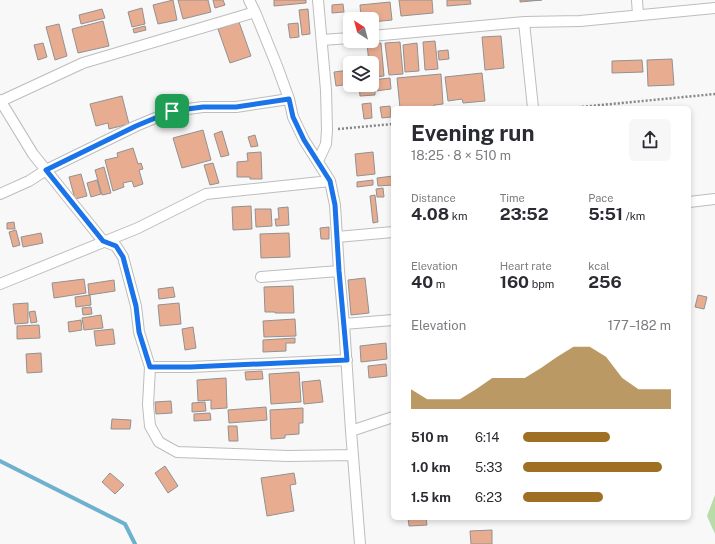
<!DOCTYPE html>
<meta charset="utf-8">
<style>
:root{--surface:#fff;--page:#f7f7f7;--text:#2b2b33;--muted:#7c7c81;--accent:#9f6f23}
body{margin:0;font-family:"Public Sans",sans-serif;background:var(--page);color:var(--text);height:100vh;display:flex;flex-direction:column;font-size:15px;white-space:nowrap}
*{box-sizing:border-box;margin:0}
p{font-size:13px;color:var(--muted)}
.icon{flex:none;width:22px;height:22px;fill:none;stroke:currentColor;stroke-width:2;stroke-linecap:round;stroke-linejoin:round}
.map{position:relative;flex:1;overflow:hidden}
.side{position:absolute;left:391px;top:106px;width:300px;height:414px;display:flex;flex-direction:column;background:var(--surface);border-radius:6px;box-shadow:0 2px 6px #0003}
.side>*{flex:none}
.needle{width:26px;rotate:324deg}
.controls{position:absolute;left:343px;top:12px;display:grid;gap:8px}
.controls a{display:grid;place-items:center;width:36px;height:36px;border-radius:6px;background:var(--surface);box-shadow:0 2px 6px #0003;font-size:20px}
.pin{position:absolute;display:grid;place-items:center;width:34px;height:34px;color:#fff;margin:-17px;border-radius:8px;box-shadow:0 2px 6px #0006}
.round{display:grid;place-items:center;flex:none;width:42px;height:42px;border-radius:6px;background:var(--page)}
.overview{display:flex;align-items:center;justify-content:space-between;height:68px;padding:0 20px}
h1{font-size:22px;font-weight:700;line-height:30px}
.metrics{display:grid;grid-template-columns:repeat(3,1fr);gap:6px;height:68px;padding:4px 20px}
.metrics div{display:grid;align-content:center}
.metrics b{font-size:17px;font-weight:700}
.metrics small{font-size:11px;font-weight:400}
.metrics p{font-size:11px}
.chart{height:112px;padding:8px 20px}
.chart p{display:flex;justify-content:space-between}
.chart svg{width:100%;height:72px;margin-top:4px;fill:var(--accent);opacity:.7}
ul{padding:0 20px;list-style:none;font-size:13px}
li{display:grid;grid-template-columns:64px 48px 1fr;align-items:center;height:30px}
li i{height:10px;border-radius:5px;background:var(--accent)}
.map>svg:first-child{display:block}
.green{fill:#b9daa9}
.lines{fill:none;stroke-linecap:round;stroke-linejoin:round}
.stream{stroke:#6eb1ce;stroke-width:4}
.building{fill:#e8ad91;stroke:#929191}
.street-casing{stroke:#bdbdbe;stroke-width:12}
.path{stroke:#868686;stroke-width:2.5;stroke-dasharray:2 2;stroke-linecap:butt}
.street{stroke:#fff;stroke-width:10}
.route-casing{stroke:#fff;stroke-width:8}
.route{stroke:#1a73e8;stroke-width:5}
</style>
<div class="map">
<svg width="715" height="544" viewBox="0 0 715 544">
<rect width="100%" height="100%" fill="#f8f8f9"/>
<path class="green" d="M715,495V534L707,516Z"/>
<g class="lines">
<path class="stream" d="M0,461L125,524L135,544"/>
</g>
<path class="building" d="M173,0L177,20L158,24L153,5Z
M178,0H208L211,12L183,19Z
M213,0H223L225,5L215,8Z
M274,0H306V3L274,6Z
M399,0H432L433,13L401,16Z
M447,0H470L471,4L447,6Z
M520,0H542L520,2Z
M390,2L392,20L372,22V19H361L360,5Z
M343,4L344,12L332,13V5Z
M142,8L145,24L132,27L128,12Z
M102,9L105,18L81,24L79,15Z
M308,9L310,34L302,35L299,10Z
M103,21L109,46L78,53L72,29Z
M239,22L251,56L230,63L218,29Z
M298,23L299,37L290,38L288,24Z
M59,24L67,56L55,60L46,27Z
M145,26L146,30L134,33L133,29Z
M501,36L504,68L485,70L482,37Z
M435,41L438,69L425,70L423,42Z
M400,42L403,74L389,75L385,43Z
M43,43L47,57L38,60L34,45Z
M381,43L384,76L372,77V63H369L367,44Z
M417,43L419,71L405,72L403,45Z
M448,50L449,59L439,60L438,51Z
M672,59L674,85L648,86L647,60Z
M642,60L643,72L612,73V61Z
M350,70V84L336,86L334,72Z
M482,73L485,101L463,103L462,99L448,101L445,77Z
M441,74L443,104L434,105L435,107L429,108H400L397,78Z
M390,78L391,89L375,91V95L360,96L359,85H372V80Z
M122,96L129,124L109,129L108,123L96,126L90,104Z
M371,103L372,118L364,119L362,104Z
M390,106L391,117L382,118L380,107Z
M203,130L211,160L182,168L173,138Z
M222,131L229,155L221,157L214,134Z
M255,135L258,146L251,147L248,137Z
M133,148L138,164L141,163L143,169L139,170L143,184L134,187L132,181L123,183L124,187L113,191L105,160L118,157L117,153Z
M261,152L262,179H250V177H237V162L248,161L247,153Z
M373,152L375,174L357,176L355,154Z
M213,163L219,183L210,185L204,165Z
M104,167L111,193L102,195L95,170Z
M81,174L87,196L75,199L69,177Z
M393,176V185L378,186L377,178Z
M97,180L101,194L91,197L87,183Z
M373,180V185L357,187V182Z
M383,188L384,197H377L376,189Z
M375,195L378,222L373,223L370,196Z
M251,206L252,229L233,230L232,207Z
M288,207L289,225L276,226L275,219H279L278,208Z
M255,209H271L272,226L256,227Z
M14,222L15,229H7V223Z
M329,227V239H321L320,228Z
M16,230L20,245L13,247L9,232Z
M41,233L43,243L23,247L21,237Z
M289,233L290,257L261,258L260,234Z
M365,278L369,313L351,315L348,280Z
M84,279L86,293L54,298L52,283Z
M114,280L115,291L89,295L88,284Z
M293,286L294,313H275V312H265L264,287Z
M173,287L175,297L159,299L158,289Z
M90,295L91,305L76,307L75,297Z
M698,295L707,297L704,309L695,307Z
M28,303V323L15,324L13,304Z
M179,303L181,324L160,326L158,305Z
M91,307L92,314L83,315L82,308Z
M35,311L37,322L31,323L29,312Z
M101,315L103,328L84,330L82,318Z
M295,319L296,336L264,337L263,321Z
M81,320L82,330L69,332L68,322Z
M39,325L40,338L17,339V326Z
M193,327L196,348L185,350L182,329Z
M113,329L115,344L96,346L94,331Z
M295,338V343H286V351L263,352V340Z
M386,343L387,359L361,362L360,346Z
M41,353L42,372L27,373L26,354Z
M386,364L387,376L369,378L368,366Z
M262,371L263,379L246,380L245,372Z
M299,372L301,402L271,404L269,374Z
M226,378L227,408L211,409V400L198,401L197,380Z
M320,380L323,402L304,404L302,382Z
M171,401L172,413L156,414L155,402Z
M205,402L206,411L192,412V403Z
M266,407L267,420L229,423L228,410Z
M303,408V423H299V434L285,435V438L271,439L270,410Z
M210,413L211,420L194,421V414Z
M112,419L131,420L130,429H111Z
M228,426H237L238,441H229Z
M165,466L178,486L168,493L155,473Z
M110,473L124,485L115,494L102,482Z
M294,473L296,484L290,485L294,511L267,516L261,478Z
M408,518H426L427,525L409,526Z
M492,530V544H471L470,531Z"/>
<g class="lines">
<defs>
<path id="street" d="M249,0L255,12L277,66L289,99L293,117L304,140L330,181L335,205L339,271L344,324L351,431L360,544
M318,0L326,90L327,130L326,144L318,161
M637,0L638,15
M524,22L533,108
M372,36L524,22L580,21L715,8
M322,40L350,38
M0,100L33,154L103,241L116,246L123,257L136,306L139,332L150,367H190L347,360
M1,101L83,63L255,12
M0,194L29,181L46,170L136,126L172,111L203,107H236L289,99
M689,202L715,199
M337,237L393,232
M261,277L339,271
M0,284L138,228L206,194L330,181
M344,324L393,320
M150,367L148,405L150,426L159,442L177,452L288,456L353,455
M351,431L393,417"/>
</defs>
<use href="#street" class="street-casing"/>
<path class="path" d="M570,108L715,94
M338,129L393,124"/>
<use href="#street" class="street"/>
</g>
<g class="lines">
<defs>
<path id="route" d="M289,99L293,117L304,140L330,181L335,205L339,271L347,360L190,367H150L139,332L136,306L123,257L116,246L103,241L46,170L136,126L172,111L203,107H236Z"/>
</defs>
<use href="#route" class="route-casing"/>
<use href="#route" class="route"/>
</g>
</svg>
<div class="controls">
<a><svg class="needle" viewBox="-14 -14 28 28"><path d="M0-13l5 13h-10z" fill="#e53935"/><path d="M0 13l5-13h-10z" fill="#7c7c81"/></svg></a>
<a><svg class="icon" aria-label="layers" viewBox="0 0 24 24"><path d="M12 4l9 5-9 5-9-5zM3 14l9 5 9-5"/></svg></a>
</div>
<div class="pin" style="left:172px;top:111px;background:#1e9e55"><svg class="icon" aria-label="arrive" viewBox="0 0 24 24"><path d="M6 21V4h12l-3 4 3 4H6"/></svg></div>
<section class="side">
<div class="overview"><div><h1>Evening run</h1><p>18:25 · 8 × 510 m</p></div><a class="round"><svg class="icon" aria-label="share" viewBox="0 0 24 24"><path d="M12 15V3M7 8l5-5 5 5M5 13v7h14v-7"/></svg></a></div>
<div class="metrics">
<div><p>Distance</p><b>4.08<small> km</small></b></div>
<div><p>Time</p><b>23:52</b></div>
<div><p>Pace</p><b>5:51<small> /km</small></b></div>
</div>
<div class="metrics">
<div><p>Elevation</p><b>40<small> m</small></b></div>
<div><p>Heart rate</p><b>160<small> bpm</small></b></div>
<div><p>kcal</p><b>256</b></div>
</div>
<div class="chart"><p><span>Elevation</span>177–182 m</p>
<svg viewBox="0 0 160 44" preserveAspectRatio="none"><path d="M0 44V32L10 38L20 38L30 38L40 32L50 25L60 25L70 25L80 19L90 12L100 6L110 6L120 12L130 25L140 32L150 32L160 32V44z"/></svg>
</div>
<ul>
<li><b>510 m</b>6:14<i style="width:59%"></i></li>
<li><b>1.0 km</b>5:33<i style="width:94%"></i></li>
<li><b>1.5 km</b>6:23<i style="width:54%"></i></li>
</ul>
</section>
</div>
